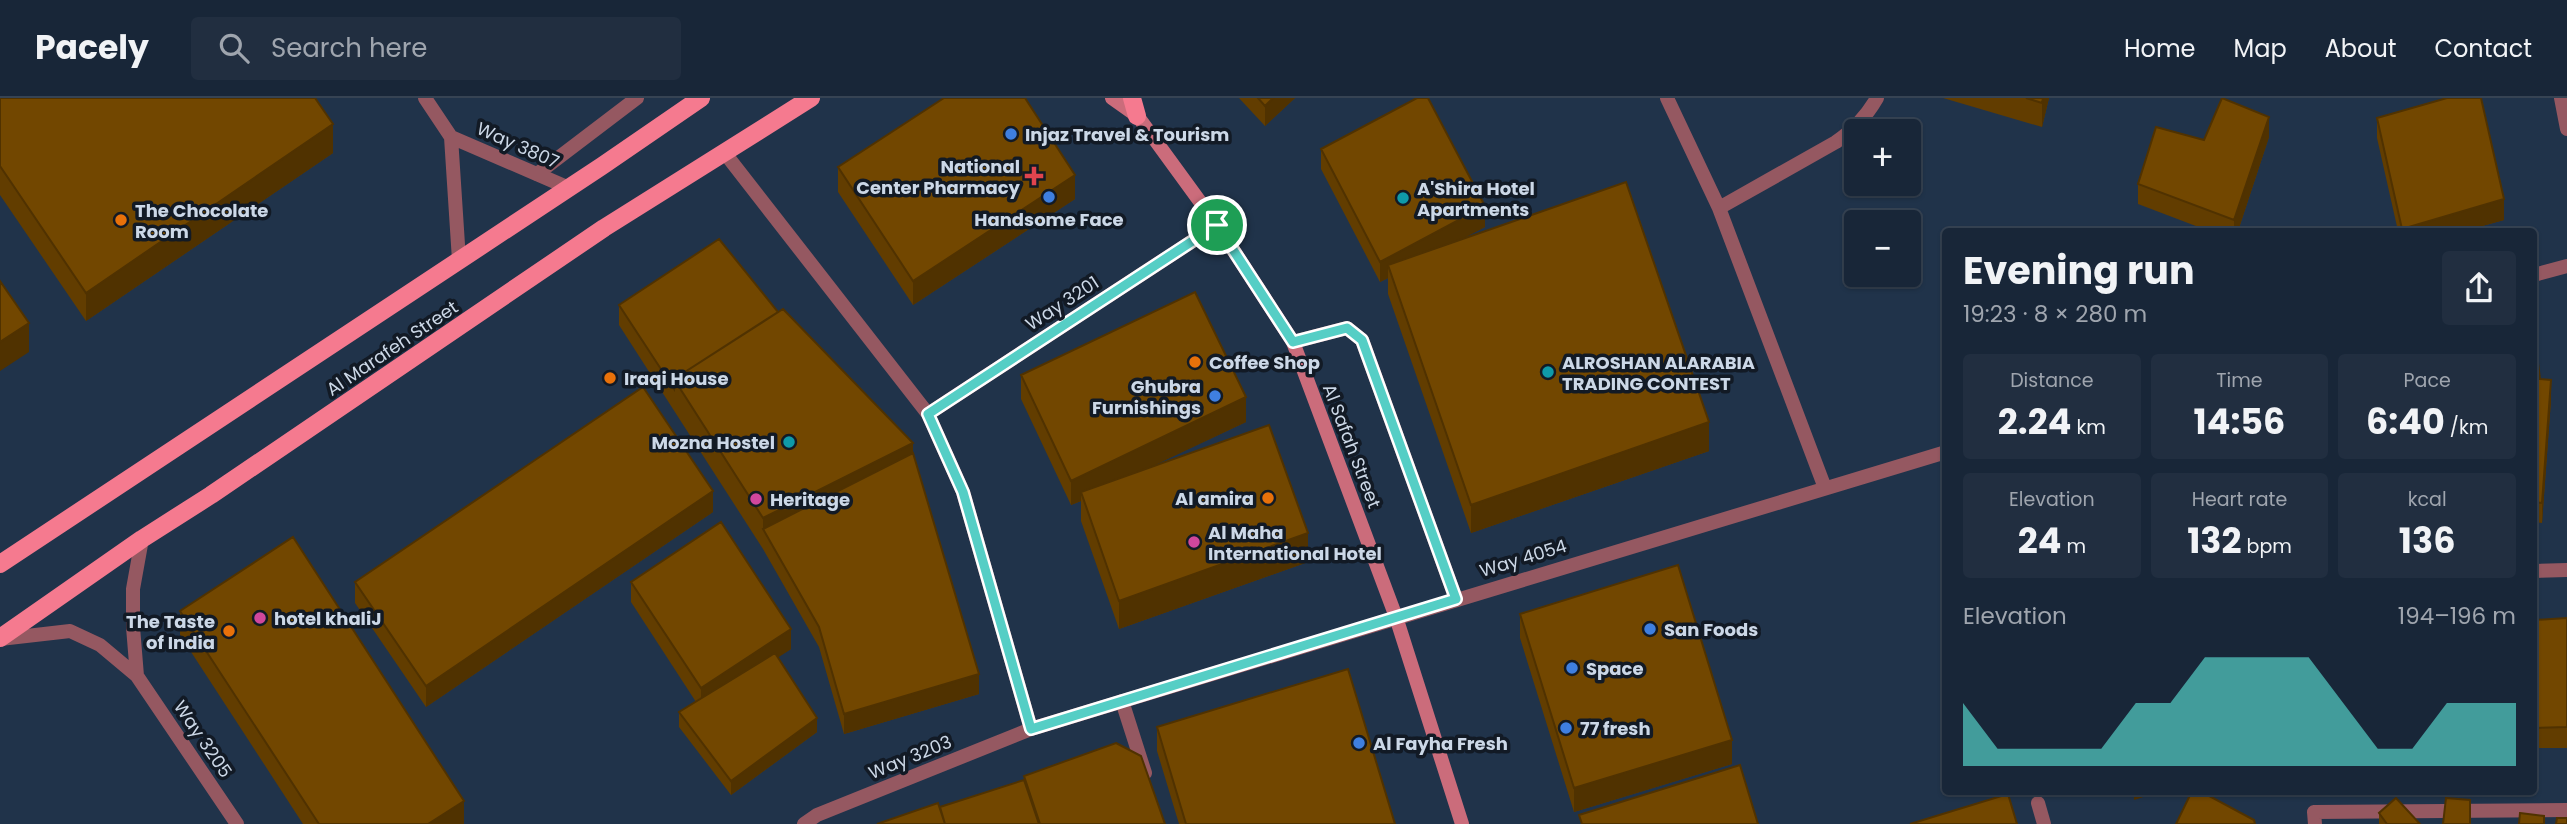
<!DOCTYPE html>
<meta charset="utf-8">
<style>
:root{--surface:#182638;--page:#212e40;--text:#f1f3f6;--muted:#9fa5ae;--line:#364353;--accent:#55cec5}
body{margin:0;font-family:Poppins,sans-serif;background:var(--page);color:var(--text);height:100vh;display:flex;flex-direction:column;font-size:26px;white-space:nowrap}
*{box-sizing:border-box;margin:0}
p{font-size:23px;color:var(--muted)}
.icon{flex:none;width:38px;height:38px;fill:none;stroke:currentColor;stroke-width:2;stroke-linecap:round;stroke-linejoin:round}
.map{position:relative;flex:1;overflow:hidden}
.panel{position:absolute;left:1942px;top:130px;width:595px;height:567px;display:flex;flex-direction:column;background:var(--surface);border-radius:7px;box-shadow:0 2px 5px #0004,0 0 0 2px var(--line)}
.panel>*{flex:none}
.buttons{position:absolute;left:1844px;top:21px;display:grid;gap:14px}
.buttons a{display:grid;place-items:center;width:77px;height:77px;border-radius:7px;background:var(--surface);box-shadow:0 2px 5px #0004,0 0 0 2px var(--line);font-size:35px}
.pin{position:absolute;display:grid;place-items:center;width:60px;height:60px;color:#fff;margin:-30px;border:4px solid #fff;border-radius:50%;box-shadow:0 2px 7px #0007}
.round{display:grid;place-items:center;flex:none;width:74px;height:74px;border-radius:7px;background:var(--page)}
.headline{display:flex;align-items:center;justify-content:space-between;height:119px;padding:0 21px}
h1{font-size:38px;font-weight:700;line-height:52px}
.metrics{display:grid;grid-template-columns:repeat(3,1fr);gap:10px;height:119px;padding:7px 21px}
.metrics div{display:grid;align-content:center;border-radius:7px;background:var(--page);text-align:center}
.metrics b{font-size:35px;font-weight:700}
.metrics small{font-size:19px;font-weight:400}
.metrics p{font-size:19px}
.chart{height:196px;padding:14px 21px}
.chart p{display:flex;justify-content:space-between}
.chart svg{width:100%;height:126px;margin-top:7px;fill:var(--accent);opacity:.7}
header{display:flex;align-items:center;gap:42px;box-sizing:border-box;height:98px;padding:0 35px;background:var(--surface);border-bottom:2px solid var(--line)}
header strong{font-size:33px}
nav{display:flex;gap:38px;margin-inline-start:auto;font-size:24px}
.search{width:490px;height:63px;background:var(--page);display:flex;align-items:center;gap:18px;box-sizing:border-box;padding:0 24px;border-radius:7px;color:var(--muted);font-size:26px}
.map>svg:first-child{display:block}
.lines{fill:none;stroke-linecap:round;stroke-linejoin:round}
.lane{stroke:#955861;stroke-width:14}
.street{stroke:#955861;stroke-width:14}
.secondary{stroke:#cb6c7b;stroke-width:14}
.primary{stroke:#f57a8f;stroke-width:18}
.wall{fill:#623d00}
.shaded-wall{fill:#503200}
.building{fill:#724700;stroke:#503200;stroke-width:2}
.route-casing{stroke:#fff;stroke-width:14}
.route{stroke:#55cec5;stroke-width:9}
.shop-dot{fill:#3f7fe0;stroke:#121a25;stroke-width:2.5}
.health-dot{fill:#e0444e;stroke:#121a25;stroke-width:2.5}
.culture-dot{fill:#0f9aa8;stroke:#121a25;stroke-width:2.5}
.food-dot{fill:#e8710a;stroke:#121a25;stroke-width:2.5}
.hotel-dot{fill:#d1479c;stroke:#121a25;stroke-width:2.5}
.labels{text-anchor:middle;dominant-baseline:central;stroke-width:7;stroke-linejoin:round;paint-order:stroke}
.poi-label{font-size:18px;font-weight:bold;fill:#ccd8e7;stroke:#121a25;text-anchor:start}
.street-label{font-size:18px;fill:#ccd8e7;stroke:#121a25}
</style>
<header>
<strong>Pacely</strong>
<div class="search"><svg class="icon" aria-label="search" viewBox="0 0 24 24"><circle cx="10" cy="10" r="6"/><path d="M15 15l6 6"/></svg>Search here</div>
<nav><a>Home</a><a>Map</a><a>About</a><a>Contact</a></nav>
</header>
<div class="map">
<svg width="2567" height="726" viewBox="0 0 2567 726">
<rect width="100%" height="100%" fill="#20334a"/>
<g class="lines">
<path class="lane" d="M537,76L637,0
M1293,244L1347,230L1362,242L1456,501
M1122,603L1145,675
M2315,726L2314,714L2567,712"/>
<path class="street" d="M425,0L451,39L459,162
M1667,0L1719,110L1825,390
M2561,0L2567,31
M451,39L569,90
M724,54L928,316L963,394L1031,631
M1719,110L1836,44C1854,31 1866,19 1877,0
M2534,177L2567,168
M928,316L1217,127
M2534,473L2567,472
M0,541L70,533L100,547L137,578L237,726
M137,578L133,529V491L142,441
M2038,705L2044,726
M804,726L817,717L1031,631L1946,354"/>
<path class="secondary" d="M1112,0L1136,17
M1131,9L1217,127L1293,244L1396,519L1462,726"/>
<path class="primary" d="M1132,0L1137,18
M0,466L602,68L701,0
M0,540L142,441L211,397L604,130L811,0"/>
</g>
<path class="wall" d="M0,0L333,55L86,223L0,97Z
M1239,0H1295L1265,28Z
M1943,0H2049L2042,29Z
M2377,20L2504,122L2464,133H2398L2377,40Z
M2269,39L2238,133H2209L2138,106V86L2204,42Z
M1321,51L1485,129L1459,142L1709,353L1471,435L1388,196V180L1380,184L1321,71Z
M838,69L1075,101L913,207L838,94Z
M619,207L778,214L913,355L979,596L844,636L819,549L763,451L619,227Z
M2534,257L2540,281L2551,302L2542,425L2534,424Z
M1021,277L1246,324L1148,370L1308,464L1119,531L1081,423V403L1071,407L1021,301Z
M713,414L426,609L355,505V484Z
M631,484L791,551L778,559L817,634L731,697L679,629V614L696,604L631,504Z
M180,513L464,726H303L180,537Z
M1520,516L1732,666L1574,714L1520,540Z
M2567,520V650H2534V522Z
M1157,629L1395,726H1179L1157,653Z
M2379,715L2420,726H2379Z"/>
<path class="shaded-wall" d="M1273,0H1295L1265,28V8Z
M2043,0H2049L2042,29V5Z
M2269,19V39L2238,133H2234V122Z
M333,26V55L86,223V195Z
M1075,77V101L913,207V183Z
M2504,101V122L2464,133H2402V131Z
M1485,108V129L1392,178L1388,167V180L1380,184V164Z
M29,225V254L0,273V244Z
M2551,282V302L2542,425V405Z
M1246,299V324L1083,401L1081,394V403L1071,407V383Z
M1709,324V353L1471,435V407Z
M913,345V376L763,431V420Z
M713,393V414L426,609V588Z
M1308,435V464L1119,531V503Z
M791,531V551L701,610V590Z
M979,576V596L844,636V616Z
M817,620V634L731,697V683Z
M1732,642V666L1574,714V690Z
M2134,693H2162L2134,702Z
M464,703V726H428Z"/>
<path class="building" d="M0,0H315L333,26L86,195L0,68Z
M944,0H1025L1075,77L913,183L838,69Z
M1258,0H1273L1265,8Z
M1417,0H1428L1485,108L1380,164L1321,51Z
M2026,0H2043L2042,5Z
M2222,0L2269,19L2234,122L2138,86L2156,29L2204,42Z
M2447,0H2481L2504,101L2402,131L2377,20Z
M1626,84L1709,324L1471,407L1388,167Z
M719,141L778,214L674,281V291L619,207Z
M0,183L29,225L0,244Z
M1195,194L1246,299L1071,383L1021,277Z
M783,211L913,345L763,420L674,281Z
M2534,257H2537L2540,281L2551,282L2542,405L2534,404Z
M643,289L713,393L426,588L355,484Z
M1269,327L1308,435L1119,503L1081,394Z
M913,355L979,576L844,616L819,529L763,431Z
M721,424L791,531L701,590L631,484Z
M293,439L464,703L428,726H319L180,513Z
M1678,467L1732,642L1574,690L1520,516Z
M2567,520V629L2534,630V522Z
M775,555L817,620L731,683L679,614Z
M1348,571L1395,726H1186L1157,629Z
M1116,645L1141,658L1165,726H1040L1024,678Z
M1740,667L1758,726H1582L1579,717Z
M1024,682L1039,726H945L940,709Z
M2192,693H2200L2254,722L2255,726H2176Z
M2008,696L2017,726H1910Z
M2396,700L2420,726H2387L2379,715Z
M2446,700L2470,702V726H2443Z
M938,705L945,726H877Z
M2520,715L2544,718V726H2519Z
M2557,720H2567V726H2556Z"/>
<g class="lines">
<defs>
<path id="route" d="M1217,127L1293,244L1347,230L1362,242L1456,501L1031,631L963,394L928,316Z"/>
</defs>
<use href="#route" class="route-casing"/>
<use href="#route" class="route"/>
</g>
<g class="shop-dot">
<circle cx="1011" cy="36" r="7"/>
<circle cx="1049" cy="99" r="7"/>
<circle cx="1215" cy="298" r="7"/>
<circle cx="1650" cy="531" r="7"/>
<circle cx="1572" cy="570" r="7"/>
<circle cx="1566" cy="630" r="7"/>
<circle cx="1359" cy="645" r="7"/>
</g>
<path class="health-dot" d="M1030.5 67.5h7v7h7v7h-7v7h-7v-7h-7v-7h7z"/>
<g class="culture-dot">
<circle cx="1403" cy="100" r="7"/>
<circle cx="1548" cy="274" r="7"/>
<circle cx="789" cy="344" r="7"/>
</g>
<g class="food-dot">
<circle cx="121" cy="122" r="7"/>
<circle cx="1195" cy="264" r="7"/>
<circle cx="610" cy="280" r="7"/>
<circle cx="1268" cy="400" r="7"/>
<circle cx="229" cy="533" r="7"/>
</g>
<g class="hotel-dot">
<circle cx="756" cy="401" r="7"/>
<circle cx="1194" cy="444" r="7"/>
<circle cx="260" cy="520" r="7"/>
</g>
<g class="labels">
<g class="poi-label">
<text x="1025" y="36">Injaz Travel &amp; Tourism</text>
<text x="1020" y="68" text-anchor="end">National<tspan x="1020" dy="21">Center Pharmacy</tspan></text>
<text x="1417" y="90">A'Shira Hotel<tspan x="1417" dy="21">Apartments</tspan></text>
<text x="135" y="112">The Chocolate<tspan x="135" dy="21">Room</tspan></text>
<text x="1049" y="121" text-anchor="middle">Handsome Face</text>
<text x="1209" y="264">Coffee Shop</text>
<text x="1562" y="264">ALROSHAN ALARABIA<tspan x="1562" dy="21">TRADING CONTEST</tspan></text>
<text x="624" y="280">Iraqi House</text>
<text x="1201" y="288" text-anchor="end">Ghubra<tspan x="1201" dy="21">Furnishings</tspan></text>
<text x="775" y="344" text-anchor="end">Mozna Hostel</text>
<text x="1254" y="400" text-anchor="end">Al amira</text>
<text x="770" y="401">Heritage</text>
<text x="1208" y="434">Al Maha<tspan x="1208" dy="21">International Hotel</tspan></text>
<text x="274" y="520">hotel khaliJ</text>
<text x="215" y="523" text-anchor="end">The Taste<tspan x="215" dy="21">of India</tspan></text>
<text x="1664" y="531">San Foods</text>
<text x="1586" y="570">Space</text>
<text x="1580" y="630">77 fresh</text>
<text x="1373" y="645">Al Fayha Fresh</text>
</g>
<g class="street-label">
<text transform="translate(518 47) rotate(24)">Way 3807</text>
<text transform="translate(1062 205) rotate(-33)">Way 3201</text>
<text transform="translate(392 250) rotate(-34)">Al Marafeh Street</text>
<text transform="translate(1352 348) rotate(69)">Al Safah Street</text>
<text transform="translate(1523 460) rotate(-17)">Way 4054</text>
<text transform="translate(203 641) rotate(56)">Way 3205</text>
<text transform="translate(910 659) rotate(-22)">Way 3203</text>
</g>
</g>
</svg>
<div class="buttons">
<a>+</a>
<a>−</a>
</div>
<div class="pin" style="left:1217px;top:127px;background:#1e9e55"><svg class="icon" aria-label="arrive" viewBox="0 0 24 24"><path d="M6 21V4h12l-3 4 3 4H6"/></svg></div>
<section class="panel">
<div class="headline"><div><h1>Evening run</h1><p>19:23 · 8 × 280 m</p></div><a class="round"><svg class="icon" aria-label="share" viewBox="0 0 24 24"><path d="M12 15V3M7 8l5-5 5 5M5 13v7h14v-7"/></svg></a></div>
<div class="metrics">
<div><p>Distance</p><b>2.24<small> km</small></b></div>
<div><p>Time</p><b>14:56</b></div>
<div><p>Pace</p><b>6:40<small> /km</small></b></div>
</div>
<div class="metrics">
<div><p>Elevation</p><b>24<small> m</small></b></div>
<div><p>Heart rate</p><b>132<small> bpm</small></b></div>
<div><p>kcal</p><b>136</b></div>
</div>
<div class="chart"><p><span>Elevation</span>194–196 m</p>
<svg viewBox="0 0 160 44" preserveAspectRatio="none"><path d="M0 44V22L10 38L20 38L30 38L40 38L50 22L60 22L70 6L80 6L90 6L100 6L110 22L120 38L130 38L140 22L150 22L160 22V44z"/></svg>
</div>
</section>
</div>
